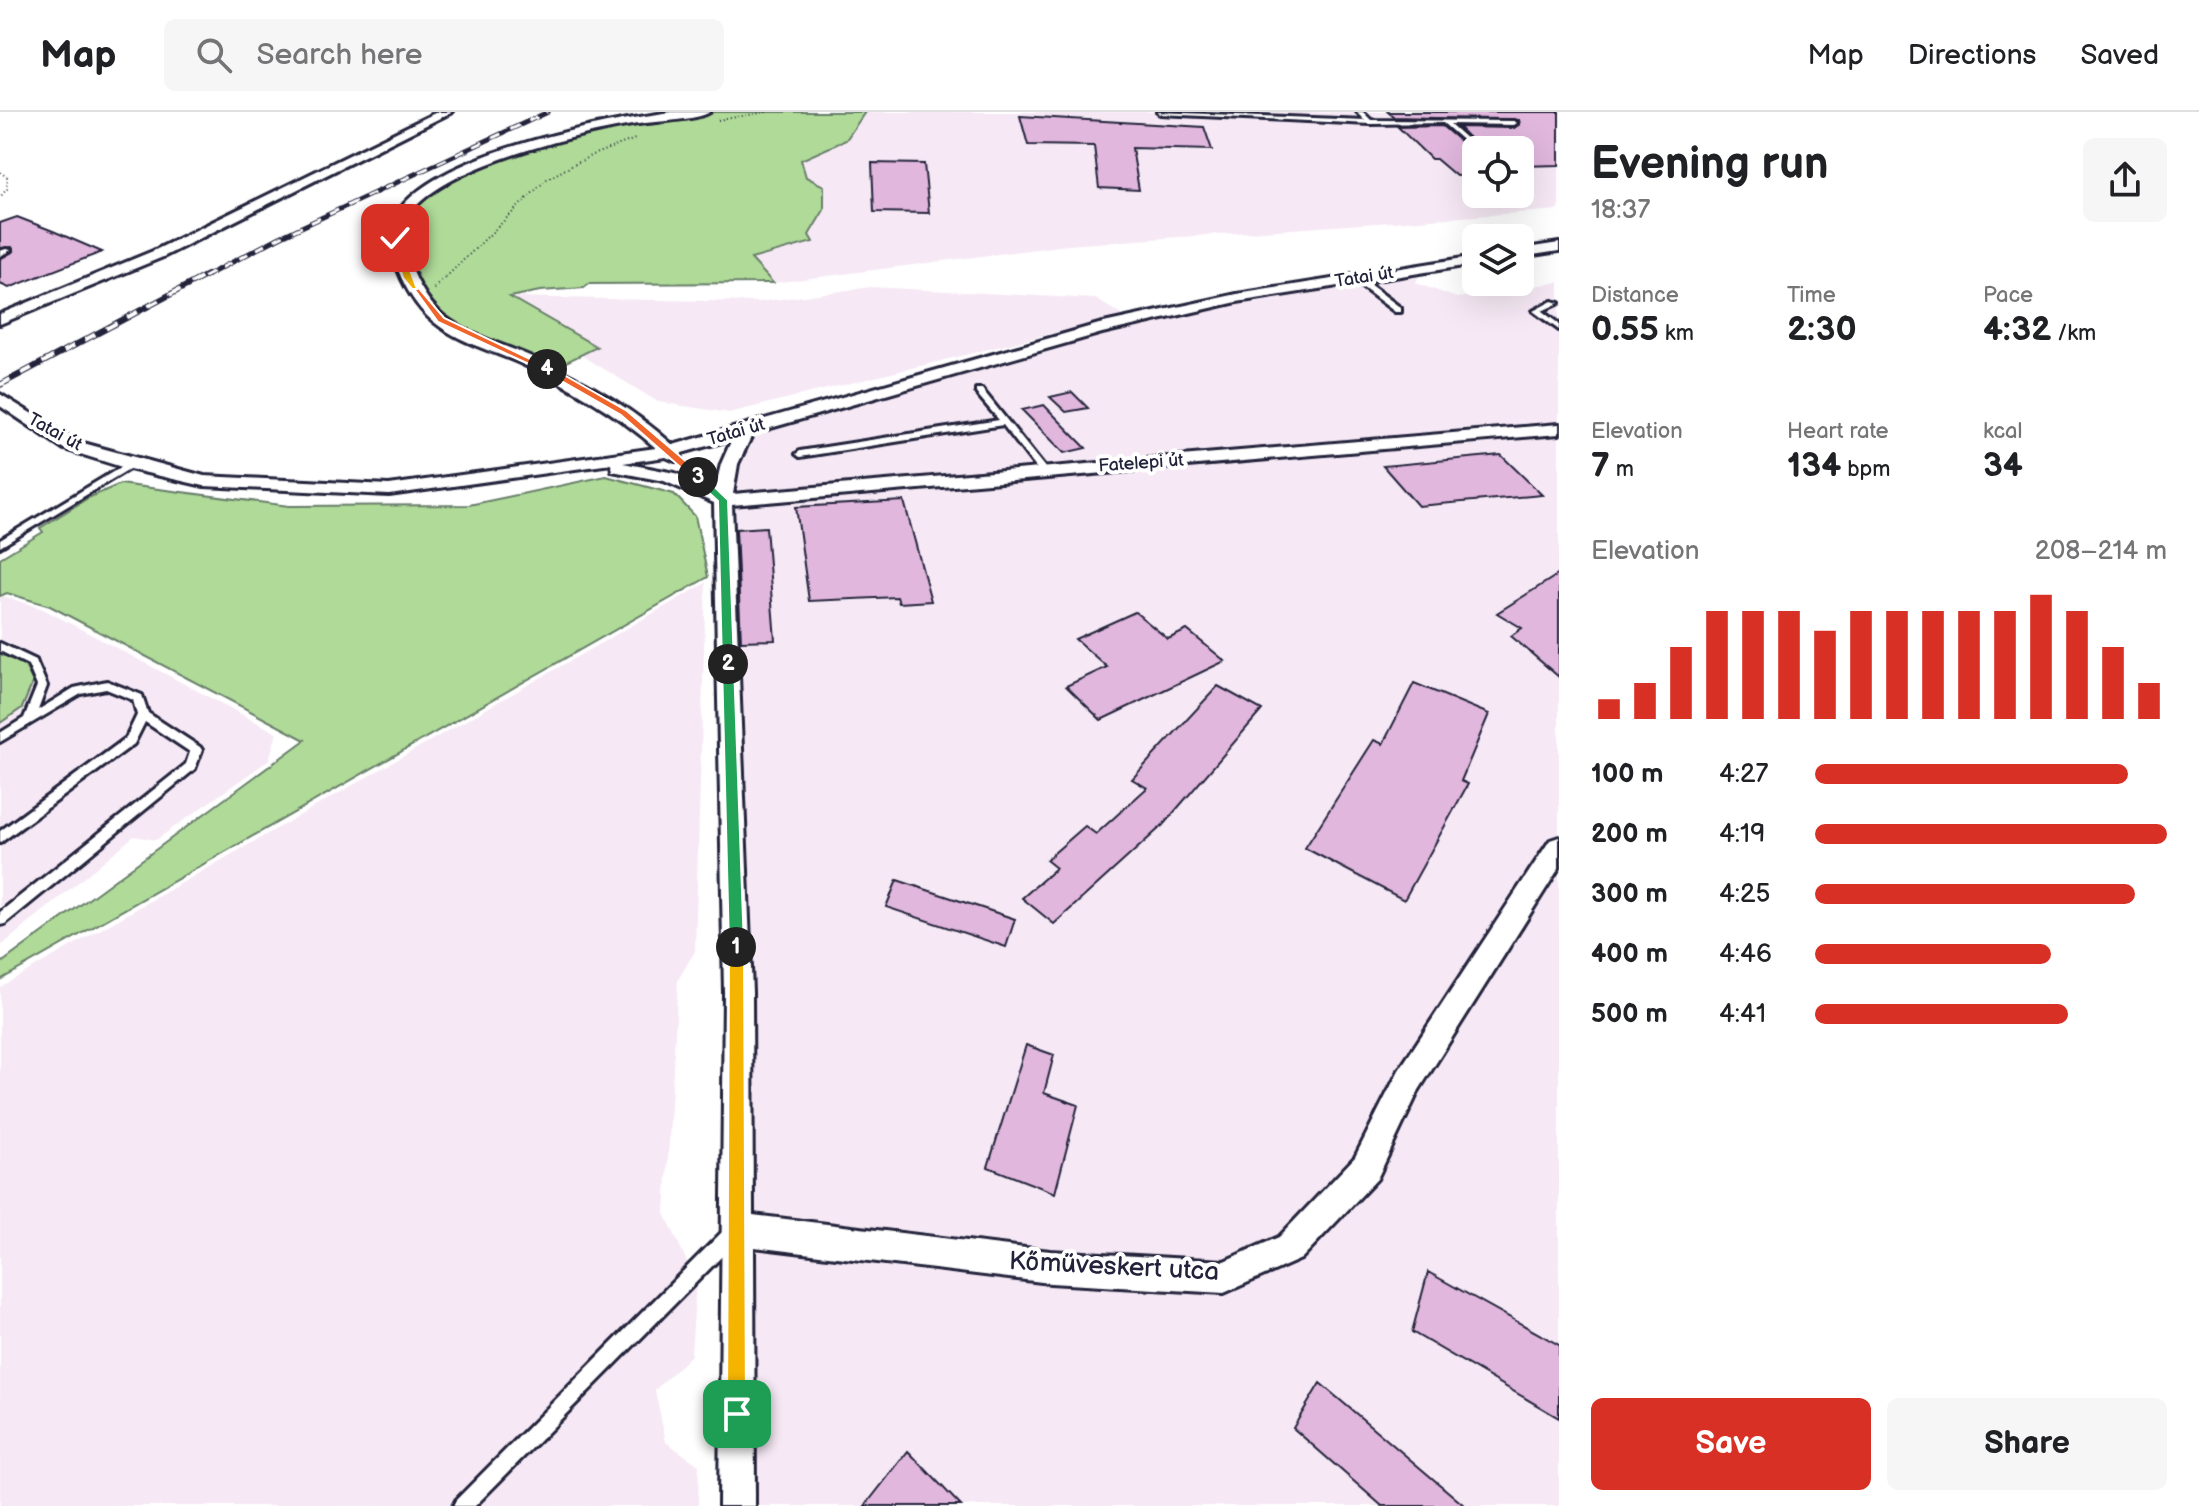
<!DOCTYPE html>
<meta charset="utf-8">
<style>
:root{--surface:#fff;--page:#f6f6f6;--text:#202124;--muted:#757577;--line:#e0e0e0;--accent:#d93025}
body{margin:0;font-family:"Balsamiq Sans",sans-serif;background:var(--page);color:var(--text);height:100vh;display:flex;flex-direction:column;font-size:30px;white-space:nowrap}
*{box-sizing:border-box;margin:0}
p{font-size:26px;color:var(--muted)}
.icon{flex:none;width:44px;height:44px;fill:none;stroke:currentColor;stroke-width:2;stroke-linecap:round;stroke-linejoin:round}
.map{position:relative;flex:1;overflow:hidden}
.details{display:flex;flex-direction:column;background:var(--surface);width:640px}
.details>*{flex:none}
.tools{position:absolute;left:1462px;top:24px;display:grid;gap:16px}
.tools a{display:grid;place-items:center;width:72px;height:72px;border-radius:12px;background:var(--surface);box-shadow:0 8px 32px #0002;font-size:40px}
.pin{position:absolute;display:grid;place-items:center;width:68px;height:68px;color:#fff;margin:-34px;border-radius:16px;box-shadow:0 4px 12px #0006}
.km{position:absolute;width:40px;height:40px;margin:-20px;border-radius:50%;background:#222;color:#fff;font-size:22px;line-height:40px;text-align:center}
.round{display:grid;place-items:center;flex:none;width:84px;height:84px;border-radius:12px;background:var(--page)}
.head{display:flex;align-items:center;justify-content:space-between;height:136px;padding:0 32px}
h1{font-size:44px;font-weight:800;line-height:60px}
.stats{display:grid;grid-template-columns:repeat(3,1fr);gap:12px;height:136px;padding:8px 32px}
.stats div{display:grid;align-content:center}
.stats b{font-size:34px;font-weight:800}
.stats small{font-size:22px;font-weight:400}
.stats p{font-size:22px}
.chart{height:224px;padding:16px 32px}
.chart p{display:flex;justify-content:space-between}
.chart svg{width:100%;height:144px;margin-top:8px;stroke:var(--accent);stroke-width:6}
.primary-button{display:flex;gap:16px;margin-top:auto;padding:16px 32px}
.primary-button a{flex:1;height:92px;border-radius:12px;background:var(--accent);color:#fff;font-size:32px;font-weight:800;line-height:92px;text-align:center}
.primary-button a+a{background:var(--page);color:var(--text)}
ul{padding:0 32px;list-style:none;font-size:26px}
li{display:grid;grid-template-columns:128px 96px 1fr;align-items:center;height:60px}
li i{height:20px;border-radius:10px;background:var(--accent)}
header{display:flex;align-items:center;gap:48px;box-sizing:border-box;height:112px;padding:0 40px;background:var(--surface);border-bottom:2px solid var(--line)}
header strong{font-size:38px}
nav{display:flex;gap:44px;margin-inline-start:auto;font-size:28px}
.search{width:560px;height:72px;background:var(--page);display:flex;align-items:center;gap:20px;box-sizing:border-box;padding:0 28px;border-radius:12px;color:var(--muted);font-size:30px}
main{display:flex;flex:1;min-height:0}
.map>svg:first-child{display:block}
.built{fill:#f6e9f5;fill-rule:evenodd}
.green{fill:#afda98;stroke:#687e6a;stroke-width:2}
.building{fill:#e1b7dd;stroke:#22223b;stroke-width:2}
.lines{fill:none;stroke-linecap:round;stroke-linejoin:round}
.lane-casing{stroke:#22223b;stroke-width:6}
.street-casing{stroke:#22223b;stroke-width:6}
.path-far1{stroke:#22223b;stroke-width:2;stroke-dasharray:1 3;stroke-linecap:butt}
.path{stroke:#22223b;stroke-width:3;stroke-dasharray:1 4;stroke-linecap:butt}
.lane{fill:#fff;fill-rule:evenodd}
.street{fill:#fff;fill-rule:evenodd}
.rail-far1-casing{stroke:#22223b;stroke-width:5}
.rail-casing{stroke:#22223b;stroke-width:6}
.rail-far1{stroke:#fff;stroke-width:3;stroke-dasharray:10;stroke-linecap:butt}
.rail{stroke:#fff;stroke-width:4;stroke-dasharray:12;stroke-linecap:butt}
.split-1{fill:#f5b400;stroke:#fff;stroke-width:2}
.split-2{fill:#22a559;stroke:#fff;stroke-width:2}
.split-3{fill:#22a559;stroke:#fff;stroke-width:2}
.split-4{fill:#f0652b;stroke:#fff;stroke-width:2}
.split-5{fill:#f0652b;stroke:#fff;stroke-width:2}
.split-6{fill:#f5b400;stroke:#fff;stroke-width:2}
.labels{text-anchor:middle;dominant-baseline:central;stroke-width:8;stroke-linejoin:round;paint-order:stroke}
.far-street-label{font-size:18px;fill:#22223b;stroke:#fff}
.near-street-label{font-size:26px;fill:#22223b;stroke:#fff}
</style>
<header>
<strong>Map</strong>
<div class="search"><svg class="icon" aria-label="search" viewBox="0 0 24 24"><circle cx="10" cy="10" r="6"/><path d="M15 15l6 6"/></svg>Search here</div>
<nav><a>Map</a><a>Directions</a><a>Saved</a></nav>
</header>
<main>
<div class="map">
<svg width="1559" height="1394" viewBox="0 0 1559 1394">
<rect width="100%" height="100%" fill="#fff"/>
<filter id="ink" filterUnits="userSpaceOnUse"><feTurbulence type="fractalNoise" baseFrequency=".0125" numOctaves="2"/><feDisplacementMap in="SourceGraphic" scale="16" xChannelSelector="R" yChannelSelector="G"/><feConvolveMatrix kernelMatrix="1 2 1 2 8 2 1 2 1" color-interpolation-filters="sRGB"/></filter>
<g filter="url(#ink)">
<path class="built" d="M865,0H1559V98L1068,133L773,171L751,147L812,130L809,123L824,98L806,65L801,48L846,28ZM1476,38H1520V82H1476Z
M1422,156L1416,171L1457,186L1559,170V1394H750L723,388L745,319L1007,245L1237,186Z
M871,175L1096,187L1123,204L729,301L658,290L581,243L596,236L508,185L758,190Z
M706,471L695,839L678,868L665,1101L696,1170L691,1243L655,1278L666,1330L699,1353L698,1394H0V875Z
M3,484L43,497L277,621L269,648L156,728L134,724L0,835V485Z"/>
<path class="green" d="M704,0H865L846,28L801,48L806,65L824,74V98L809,123L813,130L751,147L773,171L589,172L584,176L540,179L510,185L597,235L550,258L441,208L407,166L395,127L403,102L436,75L481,51L591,16Z
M606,364L674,382L695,404L708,465L0,868V852L305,628L50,494L7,481L0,484V446L43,420L40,416L88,386L120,372L289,394L469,393Z
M0,540L24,552L33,570L22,596L0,611Z"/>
<path class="building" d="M1388,0H1559V53L1520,54V38H1476V63L1456,64L1436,47H1431L1398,15L1442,14L1467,35L1472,29L1458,15L1514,16L1520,12L1519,8L1394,5Z
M1020,4L1204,15L1212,38L1132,36L1139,78L1099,76L1094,34L1028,33Z
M872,51L924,52L929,101L874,100Z
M17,105L53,119L102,140L9,176L0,172V147L14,139L12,135L0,136V111Z
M1072,280L1088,296L1066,300L1050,285Z
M1044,293L1086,336L1064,341L1022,298Z
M1501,343L1542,383L1418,394L1383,354Z
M904,389L931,489L899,491L897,485L809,489L796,395Z
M766,415L775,528L741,529L736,417Z
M1559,462V565L1511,524L1522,516L1497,501Z
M1135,500L1168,527L1187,518L1225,549L1101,608L1066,574L1107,555L1075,527Z
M1414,571L1489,602L1461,669L1468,672L1404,788L1305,736L1374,628L1383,632Z
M1218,574L1262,598L1163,713L1054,812L1022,786L1056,756L1046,748L1085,714L1096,722L1147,676L1132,667Z
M897,768L1015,807L1006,835L886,795Z
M1026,933L1054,943L1044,981L1078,993L1055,1081L988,1055Z
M1428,1160L1559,1233V1306L1412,1220Z
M1320,1271L1465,1394H1382L1293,1316Z
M908,1339L961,1394H865Z"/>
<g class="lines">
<defs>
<path id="lane" d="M1157,0L1365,8L1357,0H1363L1371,8L1514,9L1517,11L1514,13L1450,12L1469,29L1467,32L1443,11L1370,12L1160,2Z
M6,137L11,138L0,144V139Z
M1351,163H1357L1401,196V200H1395L1351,167Z
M1552,189L1559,191L1542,199L1559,212V218L1533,199Z
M976,277H982L1046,357V361H1040L1003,313L800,345L796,342L800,339L999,308L976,281Z
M131,349L134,350V354L0,435V428Z
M0,531L36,548L37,551L47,574L38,598L74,576L107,569L142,583L148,601L200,635L202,638L195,657L5,812L0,813V800L186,652L190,640L145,610L134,632L0,731V719L126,626L137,603L133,588L106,577L81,582L0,630V621L24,606L37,574L28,553L0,539Z
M732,1114L738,1116L740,1122L738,1128L475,1394H453L456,1388L726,1116Z"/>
<path id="street" d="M437,0H452L163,145L0,212V202L153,139Z
M671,0H710C696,9 652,9 632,13C578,22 432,56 406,108C402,117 403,128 406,138C412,162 425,189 445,205C470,224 505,233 534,246C584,268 632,296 673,333L1099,212L1237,182L1476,144V152L1237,190L1102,221L753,321L738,352L733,382L1559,312V322L732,393L752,880L753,1103L1050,1139L1224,1149L1279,1125L1355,1045L1399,958L1550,728L1559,725V756L1419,978L1377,1067L1301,1147L1224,1181L1050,1171L754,1135L755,1394H719L724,880L714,391L664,369L612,359L611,352L389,383L204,374L125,356L64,337L0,294V282L76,329L204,364L389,373L656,336C616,301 570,274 522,252C493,239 458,230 434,210C416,196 402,171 395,149C391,136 387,121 393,108C426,41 603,10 671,0ZM732,327L721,352L715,378L675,361L623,351L666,345L675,349L681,348L682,341Z
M1559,131V139L1520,145V137Z"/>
</defs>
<use href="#lane" class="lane-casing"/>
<use href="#street" class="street-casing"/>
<path class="path-far1" d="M718,8L767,0
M0,60L7,65V77L0,85
M446,165L547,67L592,43L635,27"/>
<path class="path" d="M434,177L448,163"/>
<use href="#lane" class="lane"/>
<use href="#street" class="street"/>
<defs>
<path id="rail-far1" d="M204,165L280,125L548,0"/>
<path id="rail" d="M0,273L207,163"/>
</defs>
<use href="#rail-far1" class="rail-far1-casing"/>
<use href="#rail" class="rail-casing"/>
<use href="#rail-far1" class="rail-far1"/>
<use href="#rail" class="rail"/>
</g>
</g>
<path class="split-1" d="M736,829L744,835L746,1302L744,1308L737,1311L730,1308L727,1302L729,835Z"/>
<path class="split-2" d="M728,548L734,552L744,835L736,842L729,835L722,552Z"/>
<path class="split-3" d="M695,363H702L728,388L734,552L728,556L722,552L718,389L695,368Z"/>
<path class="split-4" d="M544,255H550L627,299L702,363V368H695L621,303L544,259Z"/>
<path class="split-5" d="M412,174H417L444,206L551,257L544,259L438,210Z"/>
<path class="split-6" d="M395,124L398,126L417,177H412L403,166L391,126Z"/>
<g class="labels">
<g class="far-street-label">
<text transform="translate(1364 165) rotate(-9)">Tatai út</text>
<text transform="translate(55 320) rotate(29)">Tatai út</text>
<text transform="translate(736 320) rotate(-16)">Tatai út</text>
<text transform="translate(1141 351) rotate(-4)">Fatelepi út</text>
</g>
<g class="near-street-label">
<text transform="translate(1114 1155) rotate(3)">Kőműveskert utca</text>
</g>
</g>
</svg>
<div class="tools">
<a><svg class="icon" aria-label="locate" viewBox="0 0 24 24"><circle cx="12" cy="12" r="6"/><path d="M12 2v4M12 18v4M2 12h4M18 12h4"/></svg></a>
<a><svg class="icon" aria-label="layers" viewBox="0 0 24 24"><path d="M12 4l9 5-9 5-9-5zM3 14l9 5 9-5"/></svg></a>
</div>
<div class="pin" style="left:737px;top:1302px;background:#1e9e55"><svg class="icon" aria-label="arrive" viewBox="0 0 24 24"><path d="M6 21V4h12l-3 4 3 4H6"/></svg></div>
<div class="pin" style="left:395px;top:126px;background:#d93025"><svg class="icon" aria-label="check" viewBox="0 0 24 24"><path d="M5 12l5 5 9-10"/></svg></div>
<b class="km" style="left:736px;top:835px">1</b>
<b class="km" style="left:728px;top:552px">2</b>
<b class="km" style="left:698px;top:365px">3</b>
<b class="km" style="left:547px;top:257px">4</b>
</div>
<section class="details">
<div class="head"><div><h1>Evening run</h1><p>18:37</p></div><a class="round"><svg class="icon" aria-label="share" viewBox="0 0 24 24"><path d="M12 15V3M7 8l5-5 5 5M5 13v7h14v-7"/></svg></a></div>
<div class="stats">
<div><p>Distance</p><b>0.55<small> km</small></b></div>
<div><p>Time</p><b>2:30</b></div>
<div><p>Pace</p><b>4:32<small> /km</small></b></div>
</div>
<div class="stats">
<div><p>Elevation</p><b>7<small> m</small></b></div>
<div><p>Heart rate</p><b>134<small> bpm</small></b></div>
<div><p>kcal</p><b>34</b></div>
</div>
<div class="chart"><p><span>Elevation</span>208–214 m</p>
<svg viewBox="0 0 160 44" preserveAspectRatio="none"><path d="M5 44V38M15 44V33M25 44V22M35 44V11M45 44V11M55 44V11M65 44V17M75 44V11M85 44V11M95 44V11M105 44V11M115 44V11M125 44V6M135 44V11M145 44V22M155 44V33"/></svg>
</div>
<ul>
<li><b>100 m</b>4:27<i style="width:89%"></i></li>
<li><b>200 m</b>4:19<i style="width:100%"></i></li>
<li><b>300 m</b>4:25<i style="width:91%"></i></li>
<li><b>400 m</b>4:46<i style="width:67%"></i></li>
<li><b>500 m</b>4:41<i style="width:72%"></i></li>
</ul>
<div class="primary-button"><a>Save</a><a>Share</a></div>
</section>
</main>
